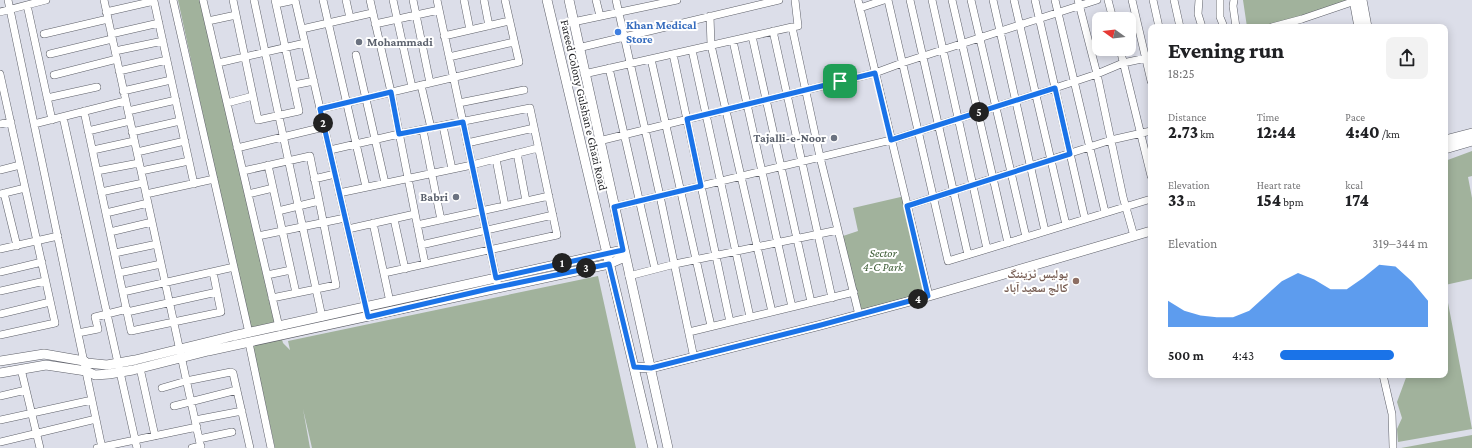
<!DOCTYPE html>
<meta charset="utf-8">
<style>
:root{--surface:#fff;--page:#f2f2f2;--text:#202124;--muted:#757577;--accent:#1a73e8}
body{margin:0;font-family:"Crimson Pro","Noto Naskh Arabic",serif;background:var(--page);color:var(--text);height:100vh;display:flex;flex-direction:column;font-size:15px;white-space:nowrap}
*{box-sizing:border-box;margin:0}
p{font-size:13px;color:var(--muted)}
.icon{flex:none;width:22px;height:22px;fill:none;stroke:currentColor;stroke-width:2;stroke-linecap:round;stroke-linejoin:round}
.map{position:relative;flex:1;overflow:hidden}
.sheet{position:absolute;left:1148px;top:24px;width:300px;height:354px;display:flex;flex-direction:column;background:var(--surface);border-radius:8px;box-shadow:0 2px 10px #0003}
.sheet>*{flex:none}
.needle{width:26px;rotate:285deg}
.fabs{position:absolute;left:1092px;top:12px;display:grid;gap:8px}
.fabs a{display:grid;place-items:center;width:44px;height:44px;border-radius:8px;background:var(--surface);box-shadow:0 2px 10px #0003;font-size:20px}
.pin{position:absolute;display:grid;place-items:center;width:34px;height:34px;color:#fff;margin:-17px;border-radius:8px;box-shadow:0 2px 6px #0006}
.km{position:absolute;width:20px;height:20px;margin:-10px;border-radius:50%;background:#222;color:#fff;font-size:11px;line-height:20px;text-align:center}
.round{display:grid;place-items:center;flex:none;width:42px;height:42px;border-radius:8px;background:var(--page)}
.summary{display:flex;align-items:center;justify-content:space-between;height:68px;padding:0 20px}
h1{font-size:22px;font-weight:800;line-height:30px}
.stats{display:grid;grid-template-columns:repeat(3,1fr);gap:6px;height:68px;padding:4px 20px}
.stats div{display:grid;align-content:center}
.stats b{font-size:17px;font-weight:800}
.stats small{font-size:11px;font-weight:400}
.stats p{font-size:11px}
.chart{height:112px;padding:8px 20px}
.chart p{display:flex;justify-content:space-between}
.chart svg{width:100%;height:72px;margin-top:4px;fill:var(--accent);opacity:.7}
ul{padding:0 20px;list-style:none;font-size:13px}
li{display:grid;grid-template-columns:64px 48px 1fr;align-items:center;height:30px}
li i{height:10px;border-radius:5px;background:var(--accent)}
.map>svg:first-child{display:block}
.green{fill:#a1b29c}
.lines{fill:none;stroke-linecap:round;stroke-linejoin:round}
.minor-casing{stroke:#5e6069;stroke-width:8}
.major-casing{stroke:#5e6069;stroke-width:10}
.minor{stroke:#fff;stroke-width:7}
.major{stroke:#fff;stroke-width:9}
.route-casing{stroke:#fff;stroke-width:8}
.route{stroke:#1a73e8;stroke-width:5}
.shop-dot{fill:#3f7fe0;stroke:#fff;stroke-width:1.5}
.worship-dot{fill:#6b7280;stroke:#fff;stroke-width:1.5}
.education-dot{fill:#8d6e63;stroke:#fff;stroke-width:1.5}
.labels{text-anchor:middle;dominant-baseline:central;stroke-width:4;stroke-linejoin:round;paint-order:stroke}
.shop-label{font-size:12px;font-weight:bold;fill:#366cbe;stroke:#fff;text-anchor:start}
.worship-label{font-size:12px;font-weight:bold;fill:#5b616d;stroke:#fff;text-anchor:end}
.street-label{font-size:12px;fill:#1e1f23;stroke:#fff}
.park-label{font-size:12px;font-style:italic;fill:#3d5d35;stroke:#fff}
.education-label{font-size:12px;font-weight:bold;fill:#785e54;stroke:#fff;text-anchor:end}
</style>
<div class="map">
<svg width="1472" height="448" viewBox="0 0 1472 448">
<rect width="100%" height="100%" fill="#dcdee9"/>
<path class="green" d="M178,0H203L271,299L283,343L290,350L288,341L598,276L636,448H312L303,409L310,448H275Z
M1243,0H1354L1272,27H1247Z
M1472,151V176L1468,177L1472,198V279L1445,285V161Z
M905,196L929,296L859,315L840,237L858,231L853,208Z
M1445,287L1472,429L1398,442L1397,429L1402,418L1397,402L1407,375H1445Z
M1472,435V448H1401Z"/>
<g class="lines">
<defs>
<path id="minor" d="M8,0L102,448
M104,0L201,448
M173,0L249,333
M203,0L279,327
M233,0L258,120L299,111L275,0
M254,0L322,317
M295,0L368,317
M323,0L366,187
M346,0L350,18
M370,0L391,92L425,264
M393,0L412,87
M413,0L430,83
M437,0L498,287
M464,0L470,30
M484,0L489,26
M596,0L600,16
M616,0L660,196L694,358
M795,0L798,26L792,27L820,157L859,315
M858,0L929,296
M888,0L948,261L1151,199
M910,0L968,255
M932,0L987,249
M952,0L1008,243
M971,0L1026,237
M993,0L1045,231
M1014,0L1066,225
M1035,0L1085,219
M1055,0L1105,212
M1078,0L1097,74L1123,197L1134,236
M1108,0L1113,19
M1132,0L1151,81
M1153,0L1159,27
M1174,0L1180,27
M1199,0L1198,14L1202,27
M1220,0V17L1224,27
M1234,0L1233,6L1236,27
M276,4L295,0
M27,5L52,120
M860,8L884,0
M0,12L46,0
M106,12L154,1L194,184
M710,16L711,45L772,312
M208,21L236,15
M573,22L677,0
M375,24L439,10
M1272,27L1302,19L1358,0
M302,29L372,13
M773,31L832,298
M44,34L108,19
M111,34L159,23
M444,36L509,21
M752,36L811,302
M733,41L792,307
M578,48L779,0
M1120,49L1151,176
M692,50L750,317
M115,51L163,41
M50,54L112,39
M673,54L730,322
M356,55L385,183
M449,57L514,42
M651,59L711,326
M218,63L305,43
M609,68L655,269
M119,71L167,60
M0,74L55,323L0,335
M584,74L792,27
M54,75L117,59
M294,85L314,81
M421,85L431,128
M123,91L171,80
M47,98L97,87
M227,103L253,96
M459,103L524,90
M320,109L519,62L505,0
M84,111L131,331L221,312L213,272
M128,111L176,100
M63,117L137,448
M0,124L11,122
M34,124L125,101
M443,126L452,169
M423,130L441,220
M88,131L130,121
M132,132L180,121
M599,141L875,73L902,63L1097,0
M467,143L534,128
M237,148L324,127
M93,150L134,141
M330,150L399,134L530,108L557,235L384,273
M137,152L185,141
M517,153L526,201
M496,159L505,206
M268,165L296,293
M0,170L20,165
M97,171L139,163
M141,171L189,161
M243,171L310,156L336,285L272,298
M314,179L335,174
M101,192L143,183
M4,193L17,246
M339,193L472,165L538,148
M0,194L25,188
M146,194L214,179
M248,194L273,188
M907,206L1111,140L1151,131
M614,207L891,140L1055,88L1097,74L1123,63L1151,57
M278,211L319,201
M106,213L148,203
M394,219L405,269
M373,223L390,302
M417,225L549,196
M348,229L415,214
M110,232L152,222
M258,236L345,218
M421,245L553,215
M0,249L58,236
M115,253L157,244
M0,272L42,262
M119,273L161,264
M267,275L291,270
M629,276L675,264L838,230
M0,291L45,281
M123,292L234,267
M127,312L217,292
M0,314L50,302
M689,332L854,292
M78,333L98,329L95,317L127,309
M249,343L271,448
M140,368L155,436
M21,369L40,448
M1383,375L1392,414L1393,447
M162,388L186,381L231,372L233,373L250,448
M0,396L26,390
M174,406L237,390
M0,420L92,400
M195,420L242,411
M199,439L232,432
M0,442L96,419
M97,448L197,427
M192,448L201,446"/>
<path id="major" d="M547,0L653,448
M569,0L668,448
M1354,0L1359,27
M1362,0L1367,27
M1445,140L1472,133
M1445,149L1472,141
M0,361L44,354L84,361L87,363L107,365L135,360L233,336L623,250
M634,367L651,368L821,325L929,296L1151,231
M0,373L46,365L86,371L95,375L109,374L133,370L208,351L609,264L625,257"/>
</defs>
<use href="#minor" class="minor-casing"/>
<use href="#major" class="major-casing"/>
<use href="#minor" class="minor"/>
<use href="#major" class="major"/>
</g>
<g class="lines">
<defs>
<path id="route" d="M875,73L891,140L1055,88L1070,154L907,206L928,296L821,325L651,368L634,367L609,264L488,289L368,317L320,109L391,92L399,134L463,122L496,278L623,250L614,207L701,186L687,119Z"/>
</defs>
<use href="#route" class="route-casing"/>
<use href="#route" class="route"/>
</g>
<circle class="shop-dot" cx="618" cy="32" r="4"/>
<g class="worship-dot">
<circle cx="359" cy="42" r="4"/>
<circle cx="834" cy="138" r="4"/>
<circle cx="456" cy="197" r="4"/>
</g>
<circle class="education-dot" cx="1076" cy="281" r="4"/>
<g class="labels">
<g class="shop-label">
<text x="626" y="25">Khan Medical<tspan x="626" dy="14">Store</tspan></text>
</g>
<g class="worship-label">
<text x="367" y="42" text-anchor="start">Mohammadi</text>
<text x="826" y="138">Tajalli-e-Noor</text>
<text x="448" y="197">Babri</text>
</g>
<g class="street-label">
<text transform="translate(584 105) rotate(77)">Fareed Colony Gulshan e Ghazi Road</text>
</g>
<g class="park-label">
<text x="883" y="253">Sector<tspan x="883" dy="14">4-C Park</tspan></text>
</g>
<g class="education-label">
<text x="1068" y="274">پولیس ٹریننگ<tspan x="1068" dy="14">کالج سعید آباد</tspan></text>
</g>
</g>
</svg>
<div class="fabs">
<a><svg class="needle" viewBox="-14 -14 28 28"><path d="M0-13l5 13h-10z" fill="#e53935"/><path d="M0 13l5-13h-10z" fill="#757577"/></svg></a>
</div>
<div class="pin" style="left:840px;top:81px;background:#1e9e55"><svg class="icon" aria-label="arrive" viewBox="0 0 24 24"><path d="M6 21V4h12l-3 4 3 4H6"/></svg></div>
<b class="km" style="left:562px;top:263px">1</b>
<b class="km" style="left:323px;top:123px">2</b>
<b class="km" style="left:586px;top:268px">3</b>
<b class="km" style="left:918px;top:299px">4</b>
<b class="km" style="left:979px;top:112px">5</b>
<section class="sheet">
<div class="summary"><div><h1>Evening run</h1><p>18:25</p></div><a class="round"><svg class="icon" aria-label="share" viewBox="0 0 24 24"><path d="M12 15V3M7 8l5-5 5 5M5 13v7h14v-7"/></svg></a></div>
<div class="stats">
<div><p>Distance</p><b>2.73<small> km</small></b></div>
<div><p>Time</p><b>12:44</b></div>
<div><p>Pace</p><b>4:40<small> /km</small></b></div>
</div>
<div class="stats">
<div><p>Elevation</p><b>33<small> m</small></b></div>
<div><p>Heart rate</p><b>154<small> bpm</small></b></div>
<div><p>kcal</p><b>174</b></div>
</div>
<div class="chart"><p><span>Elevation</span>319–344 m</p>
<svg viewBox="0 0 160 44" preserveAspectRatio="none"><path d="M0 44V28L10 34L20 37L30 38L40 38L50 34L60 25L70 16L80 11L90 15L100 21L110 21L120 14L130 6L140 7L150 16L160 28V44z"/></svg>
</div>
<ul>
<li><b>500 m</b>4:43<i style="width:77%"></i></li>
</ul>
</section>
</div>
